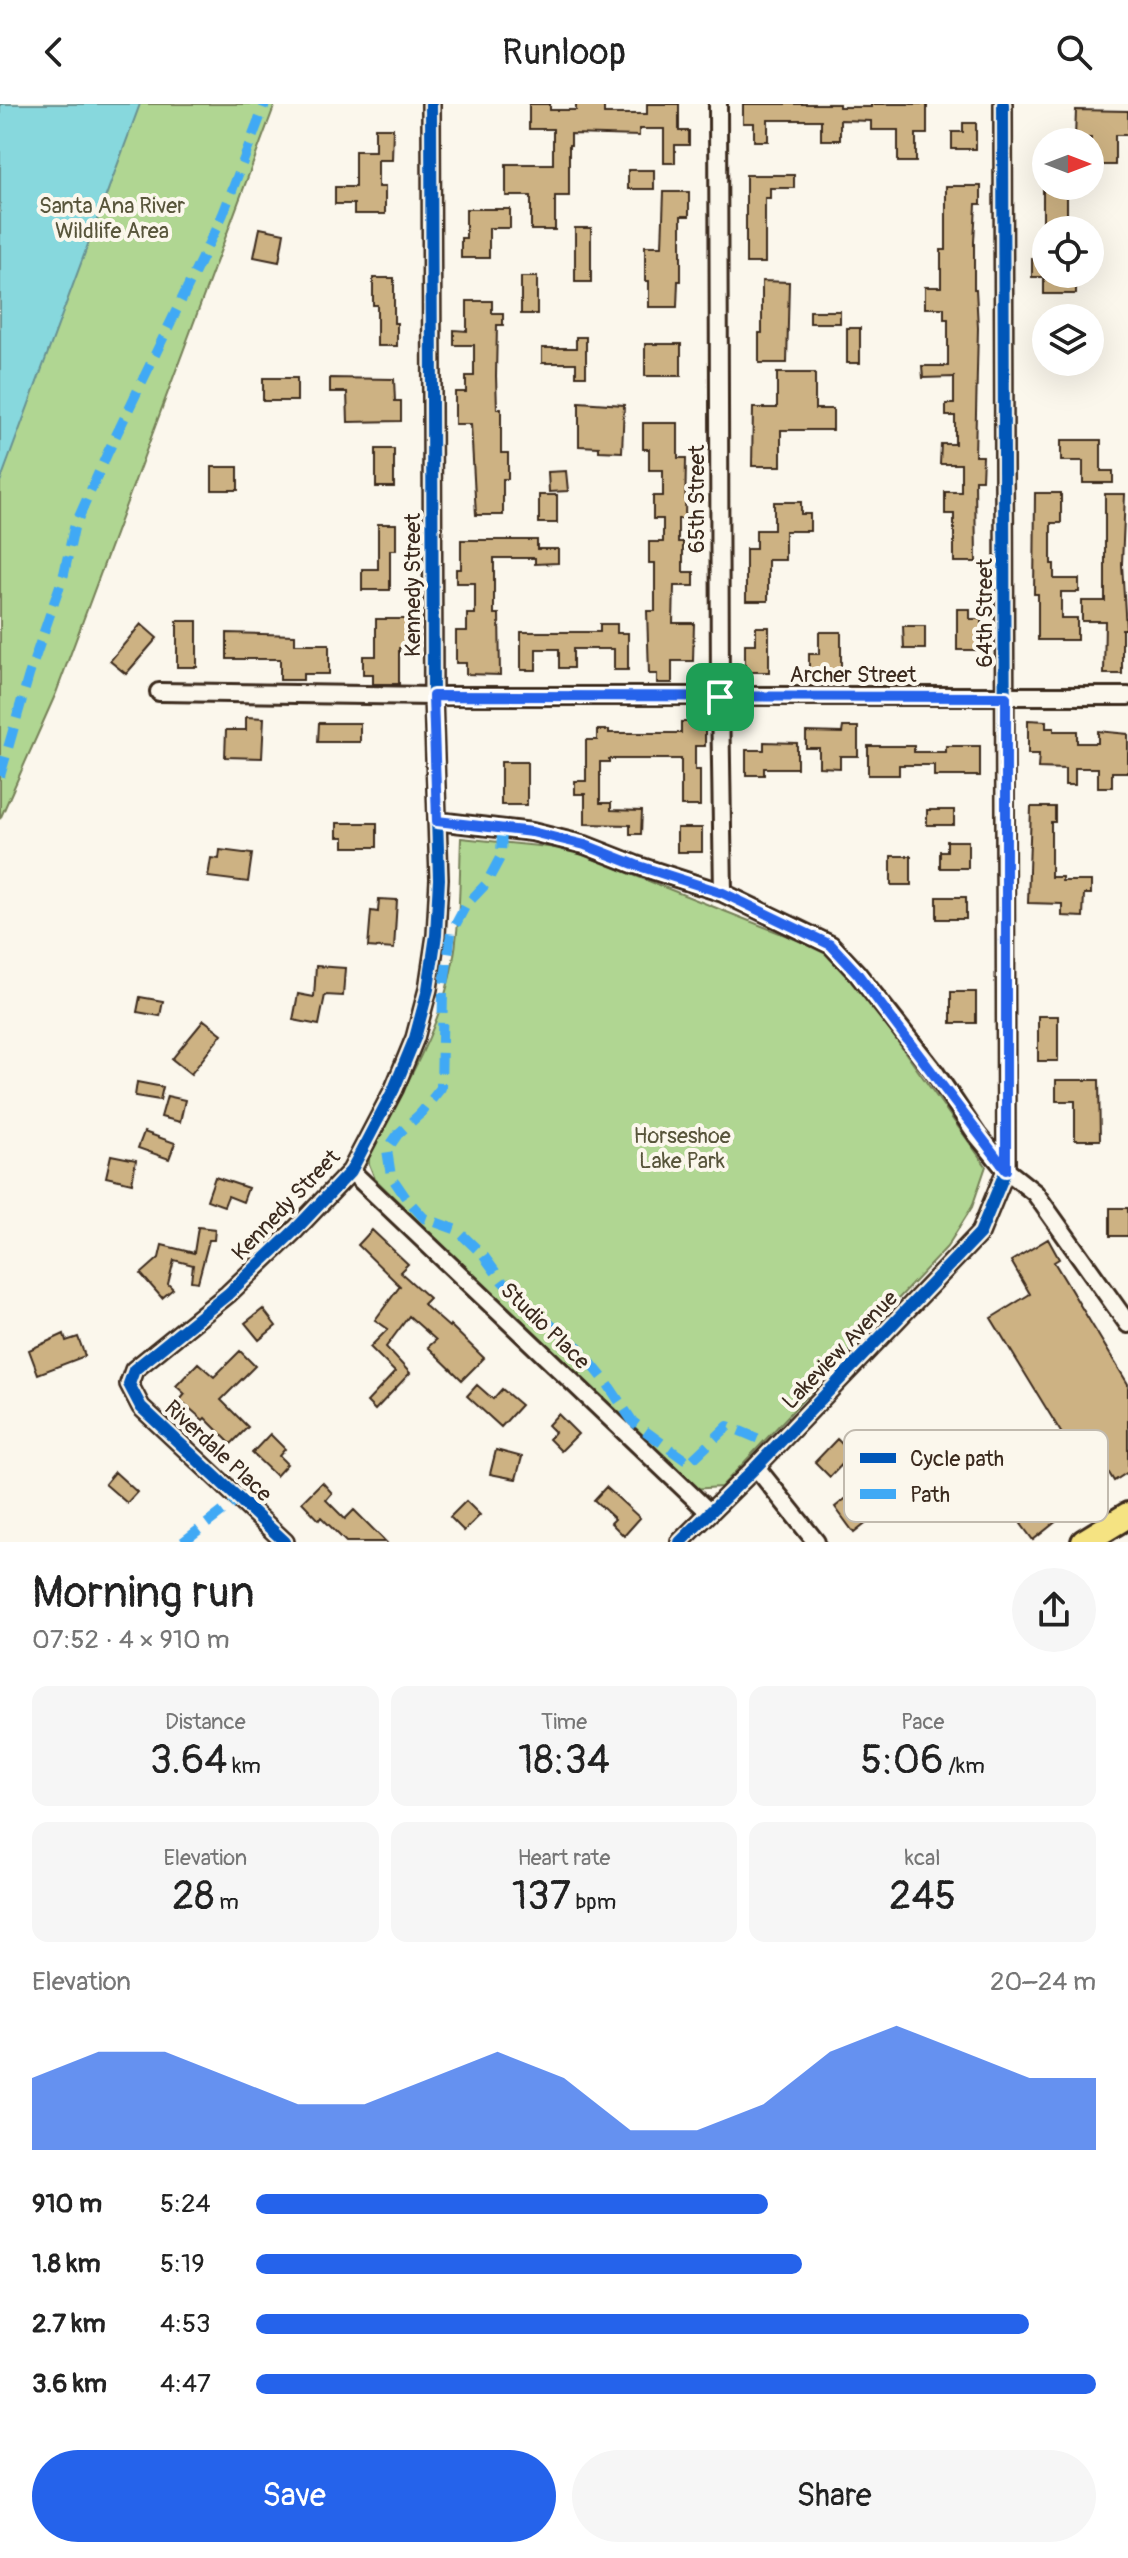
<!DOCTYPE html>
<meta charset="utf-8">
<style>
:root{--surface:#fff;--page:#f6f6f6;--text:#222;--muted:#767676;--accent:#2563eb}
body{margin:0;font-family:Pangolin,sans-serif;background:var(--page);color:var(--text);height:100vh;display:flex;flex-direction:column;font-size:30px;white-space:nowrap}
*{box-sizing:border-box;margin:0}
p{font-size:26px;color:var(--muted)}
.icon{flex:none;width:44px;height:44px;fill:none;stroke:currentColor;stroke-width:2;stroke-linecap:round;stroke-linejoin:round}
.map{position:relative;height:1438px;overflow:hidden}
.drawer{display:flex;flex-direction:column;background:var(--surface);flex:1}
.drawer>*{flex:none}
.needle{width:52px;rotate:90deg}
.controls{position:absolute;left:1032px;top:24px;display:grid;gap:16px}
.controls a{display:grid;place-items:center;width:72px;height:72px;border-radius:50%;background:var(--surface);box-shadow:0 8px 32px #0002;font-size:40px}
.pin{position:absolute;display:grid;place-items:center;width:68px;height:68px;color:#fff;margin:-34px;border-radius:16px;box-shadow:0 4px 12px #0006}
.round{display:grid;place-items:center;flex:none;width:84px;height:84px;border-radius:42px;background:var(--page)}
.head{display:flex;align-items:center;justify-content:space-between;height:136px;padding:0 32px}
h1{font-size:44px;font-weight:600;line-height:60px}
.metrics{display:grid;grid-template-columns:repeat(3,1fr);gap:12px;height:136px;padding:8px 32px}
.metrics div{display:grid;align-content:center;border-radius:16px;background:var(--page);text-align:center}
.metrics b{font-size:40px;font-weight:600}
.metrics small{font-size:22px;font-weight:400}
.metrics p{font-size:22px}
.chart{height:224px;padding:16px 32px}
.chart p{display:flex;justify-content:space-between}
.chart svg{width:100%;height:144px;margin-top:8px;fill:var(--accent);opacity:.7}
.action{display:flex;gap:16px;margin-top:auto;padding:16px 32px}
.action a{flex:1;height:92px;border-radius:48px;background:var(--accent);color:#fff;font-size:32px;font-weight:600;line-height:92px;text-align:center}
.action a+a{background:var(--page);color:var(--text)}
ul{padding:0 32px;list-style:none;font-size:26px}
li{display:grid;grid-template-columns:128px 96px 1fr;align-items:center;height:60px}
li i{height:20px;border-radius:10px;background:var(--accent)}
header{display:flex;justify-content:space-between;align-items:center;height:104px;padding:0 32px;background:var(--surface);font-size:36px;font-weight:600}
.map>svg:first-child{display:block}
.green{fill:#b0d692;stroke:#768058;stroke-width:2}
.water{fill:#87d8dd;stroke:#699291;stroke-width:2}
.building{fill:#cdb283;stroke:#3b2a1e;stroke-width:2}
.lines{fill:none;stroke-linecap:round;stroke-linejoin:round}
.minor-casing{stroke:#3b2a1e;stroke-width:22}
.primary-casing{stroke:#3b2a1e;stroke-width:30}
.minor{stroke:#fbf7ec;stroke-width:16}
.primary{stroke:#f5e382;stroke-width:24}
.quiet{stroke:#3fa9f5;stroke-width:10;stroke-dasharray:20 10;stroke-linecap:butt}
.cycleway-casing{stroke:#fbf7ec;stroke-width:17}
.cycleway{stroke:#0057b8;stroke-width:12}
.route-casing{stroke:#fff;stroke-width:16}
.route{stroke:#2563eb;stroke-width:10}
.labels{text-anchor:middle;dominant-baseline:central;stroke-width:8;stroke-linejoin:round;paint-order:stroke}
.park-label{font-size:22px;fill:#58553b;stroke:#fbf7ec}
.street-label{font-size:22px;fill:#3b2a1e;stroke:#fbf7ec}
.key{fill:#fbf7ec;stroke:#c1baae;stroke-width:2}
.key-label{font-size:22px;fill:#3b2a1e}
</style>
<header><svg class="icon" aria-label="back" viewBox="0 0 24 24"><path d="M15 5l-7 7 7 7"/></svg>Runloop<svg class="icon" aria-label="search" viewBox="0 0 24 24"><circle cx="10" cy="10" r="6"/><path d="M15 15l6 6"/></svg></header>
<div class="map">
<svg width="1128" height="1438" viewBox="0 0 1128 1438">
<rect width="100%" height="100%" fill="#fbf7ec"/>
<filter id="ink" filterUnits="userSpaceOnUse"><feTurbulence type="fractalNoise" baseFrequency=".0125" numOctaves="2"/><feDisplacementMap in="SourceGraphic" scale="16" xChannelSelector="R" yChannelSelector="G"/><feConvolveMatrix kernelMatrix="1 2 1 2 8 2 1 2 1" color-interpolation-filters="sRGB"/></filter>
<g filter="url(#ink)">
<path class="green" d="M0,0H275L56,589L0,715Z
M461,734L568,745L825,847L858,882L986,1062L972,1103L947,1143L721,1383L692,1385L375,1075L369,1060V1046C399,995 429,944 446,887C461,838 459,784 461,734Z"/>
<path class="water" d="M0,0H140L0,378Z"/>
<path class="building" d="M529,0H550V6H576V0H604V10H647V0H679V27H689V41H675V59H664V25H639V32L571,30V41H569V92H555V126H531V92H506V60H553V25H529Z
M743,0H839V3H871V0H927V30H916V58H898V26H871V17L840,16V36H821V16H768V37H754V19H743Z
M1076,6L1128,7V31H1115V61H1091V34H1075Z
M963,19H976V45H952V28H963Z
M375,24H393L392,56H378V83H385V110H354V100H335V83H355V47H375Z
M628,66H654V85H628Z
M746,71H794V84H770V94H765V159H746Z
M946,82H981V100H976L974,138V185H976L978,224L975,352H983L982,376H975L976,458H954V410H945V388H961V360H940L941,340H955V312H946V300H954V273L923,274L922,262H948V215H944V204H925V183H941V146H946Z
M1043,82H1067V126H1043Z
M664,88H689V112H681V177H678L677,203H649V177H645V142H662Z
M466,105H510V124H489V154H461V134H466Z
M260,124L284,129L279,158L254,153Z
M575,124H591V178H575Z
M1032,155H1046V170H1076V190H1044V173H1032Z
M521,173H537V210H521Z
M373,174H394V219H397V242H377V201H373Z
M762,177L789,178L787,259H759V229H762Z
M467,197H492V209H503V221H497L496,272L497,305H501V349H508V375H503V411H476L471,320H455V288H466V272H474V241H454V226L467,227Z
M810,207H840V219H810Z
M847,224H860V259H847Z
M576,233H586V272H576V259H542V244H576Z
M645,240H681V272H645Z
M777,269H815V305H833V326H781V362H752L753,304H777Z
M263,274H297V297H263Z
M330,274L394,275L395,297H401V317L348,318L347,288H330Z
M579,298L624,301L622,348L599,347V343L579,342Z
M643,319H678V354H686L685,415H678V438H683V468H694V482H674L673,519H694L693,557H672V579H657V570H649L647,507H655V459H649V438H663V415H653V392H663V366H649V345H643Z
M1061,336H1101V367H1113V379H1083V357H1061Z
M376,345H394V383H376Z
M212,363H238V386H212Z
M566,367L568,387L549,388L548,368Z
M1035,389H1061V419H1051V460H1054V475H1079V488H1061V514H1077V536H1038V490H1034Z
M1105,390H1125L1122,460L1126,525H1122V570H1104L1105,517H1082V497H1105Z
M539,391H557V419H539Z
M774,398H801V410H810V427H785V456H768V497H746V445H756V426H774Z
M378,420H396V446H390V486H362V465H378Z
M461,436H537V445H558V459L535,460V454H494V510H499L500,571L466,570V559H456V527H467V510H475V479H456V465H461Z
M957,505H970V515H981V546H957Z
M376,515H407V544H399V580H373V570H363V552H376Z
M177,517H197V563H177Z
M141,520L157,534L126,570L110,557Z
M600,520H617V529H628V566H614V545H573V564H559V545H536V566H521V528H600Z
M903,522H925V545H904Z
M756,523H769V568H745V540H756Z
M819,528H841V568H809V550H819Z
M227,529L295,531V540H329V570H303V576H280V555H227Z
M246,613L264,614L262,654L225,653L226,626H246Z
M1028,616L1046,617V624H1054V627H1077V639H1098V627L1128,630V668H1112V683H1098V664H1075V681H1065V665L1038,664L1039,650H1028Z
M681,618H705V642H695V666H700V702H681V655H609V658H600V699H611V706L642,707L641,730H630V721L585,720V690H575V677H586V636H597V626H609V629H681Z
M319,619H360V638H318Z
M843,623H858V652H840V664L819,663V644H806V628L842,629Z
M764,638L797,639V664H764V671H746V646H764Z
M868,642H914V648H946V642H980V672H934V661H899V671H868Z
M501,658H527V701H501Z
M1031,703H1055V718H1051V773H1062V777H1091V790H1084L1083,813L1062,812V800L1028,799Z
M927,706H954V721H927Z
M337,719H377V743H344V733H337Z
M677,724H702V748H677Z
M947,737H968V764H940V747H947Z
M220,746L252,750L248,778L208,773L211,754L219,755Z
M891,752H911V781H891Z
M937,793H966V815H937Z
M379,795L397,796L394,845L368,843L371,807L378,808Z
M316,862L345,864L343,892L325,891L319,921L293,916L298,890L314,893Z
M951,888H976V919H951Z
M140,893L163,897L160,912L137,908Z
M1038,912H1058V957H1038Z
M204,916L222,930L191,970L172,955Z
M1056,976H1099L1100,1036H1075V997H1056Z
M137,978L163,983L160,996L135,992Z
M167,992L185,996L180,1018L161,1013Z
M144,1028L175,1039L169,1055L138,1044Z
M111,1051L136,1056L132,1079L106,1073Z
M215,1073L248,1084L243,1098L228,1092L224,1102L207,1096Z
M1110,1104H1128V1132H1110Z
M198,1123L215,1125L214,1136H209L198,1178L191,1177L193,1161L174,1156L168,1180L173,1185L162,1194L141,1170L159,1154L162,1141L194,1149Z
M372,1126L408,1160L400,1168L429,1194L423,1200L449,1223L450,1221L484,1254L462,1276L428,1243L436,1236L409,1212L386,1243L410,1269L375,1306L367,1298L395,1268L370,1243L388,1225L375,1216L400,1182L358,1141Z
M1048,1135L1059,1155L1054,1158L1128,1280V1368L1114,1377L1101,1356L1084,1366L991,1214L1030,1190L1011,1157Z
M263,1205L276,1222L259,1236L245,1219Z
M64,1230L66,1237L78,1233L85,1252L38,1270L29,1246Z
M240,1247L255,1262L221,1296L248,1323L231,1340L205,1314L203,1316L180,1296L185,1290L176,1282L198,1259L214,1273Z
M477,1281L493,1295L502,1285L521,1301L501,1323L467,1292Z
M558,1310L578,1330L561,1347L549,1335L555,1328L548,1321Z
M270,1330L285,1345L279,1352L287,1360L276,1372L252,1349Z
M837,1335L852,1350L830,1373L815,1358Z
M496,1346L522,1353L516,1375L490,1370Z
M115,1368L137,1388L127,1399L105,1380Z
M322,1378L332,1389L326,1396L345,1415L354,1406L386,1438H346L321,1413L319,1416L302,1398Z
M606,1383L640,1414L624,1432L611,1419L615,1415L594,1396Z
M854,1388L866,1405L862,1408L869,1417L854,1429L835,1403Z
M1051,1396L1063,1412L1033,1436L1021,1420Z
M466,1397L480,1411L464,1427L450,1413Z"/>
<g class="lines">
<defs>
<path id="minor" d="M718,0L720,593L723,789
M159,588L433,592H1128
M437,717L532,728L585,741L636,761L723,789L831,841L857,869L934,967L977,1031L1006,1066L1035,1089L1128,1220
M351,1067L709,1408
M756,1363L816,1438
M285,1438L141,1303L129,1280L134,1266L228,1190L296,1125L351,1067L394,985L415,934L428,885L436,831L439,775L433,592L431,0
M680,1438L756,1363L980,1129L1006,1066L1003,0"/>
<path id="primary" d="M1084,1438L1128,1411"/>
</defs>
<use href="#minor" class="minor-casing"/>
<use href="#primary" class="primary-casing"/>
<use href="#minor" class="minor"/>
<use href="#primary" class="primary"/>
<path class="quiet" d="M0,672L29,571L64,470L74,424L108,348L223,110L265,0
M502,725L501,752L486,780L466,801L451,829L443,888L441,984L420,1010L398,1030L387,1046L391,1072L406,1094L424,1114L457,1126L483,1151L502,1177L524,1199L578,1243L607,1279L633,1318L689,1359L728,1322L759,1335
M183,1438L239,1395"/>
<defs>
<path id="cycleway" d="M285,1438L141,1303L129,1280L134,1266L228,1190L296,1125L351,1067L394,985L415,934L428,885L436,831L439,775L433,592L431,0
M680,1438L756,1363L980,1129L1006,1066L1003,0"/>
</defs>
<use href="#cycleway" class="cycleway-casing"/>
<use href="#cycleway" class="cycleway"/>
</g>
</g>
<g class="lines" filter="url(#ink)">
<defs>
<path id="route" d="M433,592L1006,593V1066L857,869L831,841L723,789L636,761L585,741L532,728L437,717Z"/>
</defs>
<use href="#route" class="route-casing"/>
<use href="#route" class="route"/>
</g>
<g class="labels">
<g class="park-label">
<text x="112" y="102">Santa Ana River<tspan x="112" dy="25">Wildlife Area</tspan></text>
<text x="682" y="1032">Horseshoe<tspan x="682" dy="25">Lake Park</tspan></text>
</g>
<g class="street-label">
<text transform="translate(697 395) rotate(-90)">65th Street</text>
<text transform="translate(413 481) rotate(-90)">Kennedy Street</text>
<text transform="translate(985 509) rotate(-90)">64th Street</text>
<text x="853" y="571">Archer Street</text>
<text transform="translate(286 1101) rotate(-46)">Kennedy Street</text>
<text transform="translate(545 1222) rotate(44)">Studio Place</text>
<text transform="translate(840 1246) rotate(-46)">Lakeview Avenue</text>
<text transform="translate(218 1347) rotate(43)">Riverdale Place</text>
</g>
</g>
<rect x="844" y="1326" width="264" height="92" rx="12" class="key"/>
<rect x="860" y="1349" width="36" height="10" fill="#0057b8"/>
<rect x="860" y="1385" width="36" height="10" fill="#3fa9f5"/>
<g class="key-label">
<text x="910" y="1362">Cycle path</text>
<text x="910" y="1398">Path</text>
</g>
</svg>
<div class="controls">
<a><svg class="needle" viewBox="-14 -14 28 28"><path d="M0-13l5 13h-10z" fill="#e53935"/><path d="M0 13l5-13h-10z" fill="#767676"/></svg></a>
<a><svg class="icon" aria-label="locate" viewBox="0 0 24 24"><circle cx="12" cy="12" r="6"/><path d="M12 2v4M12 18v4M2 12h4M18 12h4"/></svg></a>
<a><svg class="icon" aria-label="layers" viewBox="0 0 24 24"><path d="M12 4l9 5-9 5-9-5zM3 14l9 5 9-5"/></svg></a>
</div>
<div class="pin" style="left:720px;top:593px;background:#1e9e55"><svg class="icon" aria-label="arrive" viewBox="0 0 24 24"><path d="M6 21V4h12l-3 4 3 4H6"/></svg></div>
</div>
<section class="drawer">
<div class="head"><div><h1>Morning run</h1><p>07:52 · 4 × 910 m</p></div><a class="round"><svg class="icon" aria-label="share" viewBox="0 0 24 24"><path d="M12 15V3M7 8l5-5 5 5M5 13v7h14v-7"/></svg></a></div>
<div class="metrics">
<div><p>Distance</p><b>3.64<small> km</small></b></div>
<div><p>Time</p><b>18:34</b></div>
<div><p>Pace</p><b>5:06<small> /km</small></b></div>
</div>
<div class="metrics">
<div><p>Elevation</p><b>28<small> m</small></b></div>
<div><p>Heart rate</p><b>137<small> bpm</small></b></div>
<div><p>kcal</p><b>245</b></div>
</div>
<div class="chart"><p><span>Elevation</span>20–24 m</p>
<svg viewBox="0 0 160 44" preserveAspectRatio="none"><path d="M0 44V22L10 14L20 14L30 22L40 30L50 30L60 22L70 14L80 22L90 38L100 38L110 30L120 14L130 6L140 14L150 22L160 22V44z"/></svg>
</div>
<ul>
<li><b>910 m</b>5:24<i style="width:61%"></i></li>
<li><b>1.8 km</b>5:19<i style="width:65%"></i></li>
<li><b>2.7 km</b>4:53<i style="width:92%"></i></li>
<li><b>3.6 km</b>4:47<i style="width:100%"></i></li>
</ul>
<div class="action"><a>Save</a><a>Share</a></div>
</section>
